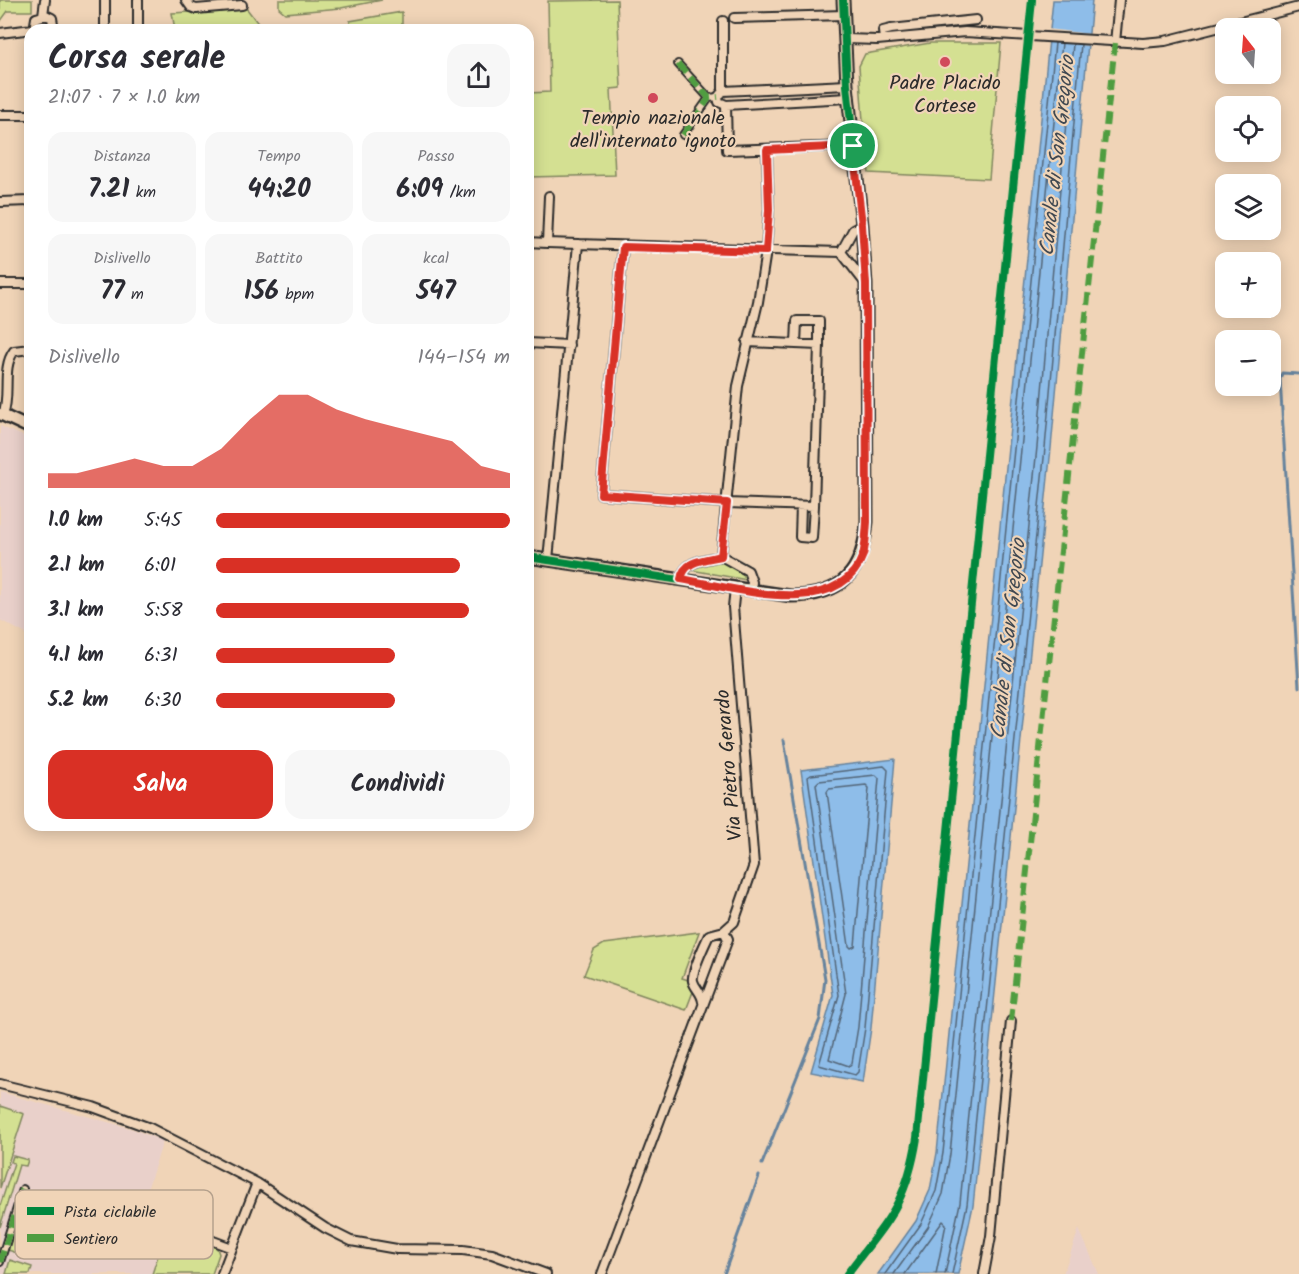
<!DOCTYPE html>
<html lang="it">
<meta charset="utf-8">
<style>
:root{--surface:#fff;--page:#f7f7f7;--text:#2b2b33;--muted:#7c7c81;--accent:#d93025}
body{margin:0;font-family:Kalam,sans-serif;background:var(--page);color:var(--text);height:100vh;display:flex;flex-direction:column;font-size:22px;white-space:nowrap}
*{box-sizing:border-box;margin:0}
p{font-size:20px;color:var(--muted)}
.icon{flex:none;width:33px;height:33px;fill:none;stroke:currentColor;stroke-width:2;stroke-linecap:round;stroke-linejoin:round}
.map{position:relative;flex:1;overflow:hidden}
.sheet{position:absolute;left:24px;top:24px;width:510px;height:807px;display:flex;flex-direction:column;background:var(--surface);border-radius:18px;box-shadow:0 3px 15px #0003}
.sheet>*{flex:none}
.needle{width:39px;rotate:343deg}
.fabs{position:absolute;left:1215px;top:18px;display:grid;gap:12px}
.fabs a{display:grid;place-items:center;width:66px;height:66px;border-radius:12px;background:var(--surface);box-shadow:0 3px 15px #0003;font-size:30px}
.pin{position:absolute;display:grid;place-items:center;width:51px;height:51px;color:#fff;margin:-26px;border:3px solid #fff;border-radius:50%;box-shadow:0 2px 6px #0007}
.round{display:grid;place-items:center;flex:none;width:63px;height:63px;border-radius:18px;background:var(--page)}
.summary{display:flex;align-items:center;justify-content:space-between;height:102px;padding:0 24px}
h1{font-size:33px;font-weight:800;line-height:45px}
.metrics{display:grid;grid-template-columns:repeat(3,1fr);gap:9px;height:102px;padding:6px 24px}
.metrics div{display:grid;align-content:center;border-radius:15px;background:var(--page);text-align:center}
.metrics b{font-size:26px;font-weight:800}
.metrics small{font-size:16px;font-weight:400}
.metrics p{font-size:16px}
.chart{height:168px;padding:12px 24px}
.chart p{display:flex;justify-content:space-between}
.chart svg{width:100%;height:108px;margin-top:6px;fill:var(--accent);opacity:.7}
.button{display:flex;gap:12px;margin-top:auto;padding:12px 24px}
.button a{flex:1;height:69px;border-radius:18px;background:var(--accent);color:#fff;font-size:24px;font-weight:800;line-height:69px;text-align:center}
.button a+a{background:var(--page);color:var(--text)}
ul{padding:0 24px;list-style:none;font-size:20px}
li{display:grid;grid-template-columns:96px 72px 1fr;align-items:center;height:45px}
li i{height:15px;border-radius:8px;background:var(--accent)}
.map>svg:first-child{display:block}
.built{fill:#e9d0ca}
.green{fill:#d4e092;stroke:#80865e;stroke-width:1.5}
.water{fill:#8ebde9;stroke:#66839d;stroke-width:1.5}
.pier{fill:#f0d4b7}
.lines{fill:none;stroke-linecap:round;stroke-linejoin:round}
.shore{stroke:#536577;stroke-width:1.5}
.stream{stroke:#66839d;stroke-width:3}
.pedestrian-casing{stroke:#2b2b2b;stroke-width:10}
.minor-casing{stroke:#2b2b2b;stroke-width:12}
.tertiary-casing{stroke:#2b2b2b;stroke-width:15}
.pedestrian{stroke:#f0d4b7;stroke-width:6}
.minor{stroke:#f0d4b7;stroke-width:8}
.tertiary{stroke:#f0d4b7;stroke-width:10}
.quiet{stroke:#4f9d41;stroke-width:6;stroke-dasharray:12 6;stroke-linecap:butt}
.cycleway-casing{stroke:#f0d4b7;stroke-width:11}
.cycleway{stroke:#00873e;stroke-width:8}
.route-casing{stroke:#fff;stroke-width:12}
.route{stroke:#d93025;stroke-width:8}
.poi-dot{fill:#d1495b;stroke:#f0d4b7;stroke-width:2}
.labels{text-anchor:middle;dominant-baseline:central;stroke-width:4.5;stroke-linejoin:round;paint-order:stroke}
.poi-label{font-size:20px;fill:#2b2b2b;stroke:#f0d4b7}
.street-label{font-size:20px;fill:#2b2b2b;stroke:#f0d4b7}
.water-label{font-size:21px;font-style:italic;fill:#3f4851;stroke:#f0d4b7}
.key{fill:#f0d4b7;stroke:#b5a18d;stroke-width:1.5}
.key-label{font-size:16px;fill:#2b2b2b}
</style>
<div class="map">
<svg width="1299" height="1274" viewBox="0 0 1299 1274">
<rect width="100%" height="100%" fill="#f0d4b7"/>
<filter id="ink" filterUnits="userSpaceOnUse"><feTurbulence type="fractalNoise" baseFrequency=".0167" numOctaves="2"/><feDisplacementMap in="SourceGraphic" scale="12" xChannelSelector="R" yChannelSelector="G"/><feConvolveMatrix kernelMatrix="1 2 1 2 8 2 1 2 1" color-interpolation-filters="sRGB"/></filter>
<g filter="url(#ink)">
<path class="built" d="M0,426L30,439V636L0,620Z
M0,1092L133,1129L163,1141L146,1193L175,1203L152,1274H0Z
M1079,1229L1099,1274H1063Z"/>
<path class="green" d="M0,0H32V11H8L0,22Z
M279,0H382L341,8L285,13L279,8Z
M617,0L621,88L611,89L615,175L528,177V93L550,92L548,1Z
M247,9L263,30H175L172,13Z
M402,12V30H350V21Z
M930,43H1001L989,179L869,173L865,148L859,66L865,54Z
M721,560L746,574L747,580L691,570L693,567Z
M699,932L682,978L688,980L694,989L686,1010L584,975L594,950L604,944Z
M0,1106L24,1114L0,1188Z
M13,1156L28,1160L26,1166L19,1165L0,1227V1206L14,1163L11,1162Z
M22,1205L49,1214L35,1259L8,1250Z
M167,1229L217,1248L219,1254L212,1274H152Z
M10,1260L32,1267L30,1274H6Z"/>
<path class="water" d="M1053,0H1092L1051,448L973,1206L958,1274H878L916,1221L930,1190L937,1153Z
M895,759L871,1028L863,1082L811,1072L833,995L801,770Z"/>
<path class="pier" d="M1047,29L1091,34L1090,46L1046,42Z"/>
<g class="lines">
<path class="shore" d="M884,766L888,770L865,1028L858,1072L855,1075L819,1065L839,995L808,777L811,775Z
M876,775L879,778L858,1027L852,1063L849,1066L829,1059L846,994L816,784L819,781Z
M866,785L869,788L855,946L851,948L849,946L827,792L829,789Z
M885,1274L921,1224L936,1191L943,1153L1055,43
M894,1274L928,1227L943,1194L950,1154L1062,43
M905,1274L943,1221L946,1224L936,1274
M945,1274L960,1203L1037,447L1073,44
M952,1274L967,1205L1045,448L1081,44"/>
<path class="stream" d="M1299,374L1282,373L1280,379L1299,687
M762,1164L820,1019L825,979L784,740
M724,1274L759,1176"/>
<defs>
<path id="pedestrian" d="M678,64L709,98L718,97
M683,135L709,98
M0,1262L23,1189"/>
<path id="minor" d="M186,0L191,7L196,9L242,5
M43,15L45,0
M734,18L844,15
M723,21V91
M34,30L36,18L46,15L52,18L54,30
M105,30V0
M138,30V0
M0,33L33,29
M847,39L877,40L965,32L1143,43L1165,41L1299,7
M884,39L883,31L891,29L976,20
M1115,43L1119,0
M847,85L723,91L718,97L719,102L726,105L848,98
M726,105L727,150L853,146
M0,115H30
M0,202L30,201
M862,225L853,230L841,252L866,284
M528,242L547,243
M578,244L841,252
M623,247L601,494L727,503L814,506L819,345L747,342
M0,284H30
M528,343L569,345
M796,344L797,321H819V345
M3,415C11,395 1,368 14,351L30,349
M801,506L800,537L812,538L814,506
M721,556L738,386L758,302L766,251L769,209L767,153
M548,560L578,244L547,243L549,196
M681,579C685,560 704,560 721,556L748,571L752,582L751,591
M703,1002C702,992 695,989 693,981C691,972 705,944 709,935L724,931L734,922L754,865L733,607L735,588
M0,1084L93,1107L150,1128L257,1183L325,1228L351,1241L397,1249L463,1250L492,1254L546,1274
M168,1224L232,1248
M222,1274L257,1183
M602,1274L728,939L724,931
M984,1274L991,1236L1011,1021"/>
<path id="tertiary" d="M0,414L30,428
M528,557L791,596C842,596 863,572 867,522L866,284L862,225L847,85L843,0"/>
</defs>
<use href="#pedestrian" class="pedestrian-casing"/>
<use href="#minor" class="minor-casing"/>
<use href="#tertiary" class="tertiary-casing"/>
<use href="#pedestrian" class="pedestrian"/>
<use href="#minor" class="minor"/>
<use href="#tertiary" class="tertiary"/>
<path class="quiet" d="M678,64L709,98L718,97
M683,135L709,98
M767,150V153
M1011,1021L1115,43
M0,1262L23,1189"/>
<defs>
<path id="cycleway" d="M843,0L847,85L862,225L866,284L867,522L866,543L857,565
M528,557L779,595L804,596
M847,1274C886,1222 906,1206 917,1138L1032,0"/>
</defs>
<use href="#cycleway" class="cycleway-casing"/>
<use href="#cycleway" class="cycleway"/>
</g>
</g>
<g class="lines" filter="url(#ink)">
<defs>
<path id="route" d="M853,146L862,225L866,284L867,522C866,533 866,544 863,555C839,622 732,587 681,579C684,560 705,560 721,556L727,503L601,494L623,247L766,251L769,210L767,150Z"/>
</defs>
<use href="#route" class="route-casing"/>
<use href="#route" class="route"/>
</g>
<g class="poi-dot">
<circle cx="945" cy="62" r="6"/>
<circle cx="653" cy="98" r="6"/>
</g>
<g class="labels">
<g class="poi-label">
<text x="945" y="84">Padre Placido<tspan x="945" dy="23">Cortese</tspan></text>
<text x="653" y="119">Tempio nazionale<tspan x="653" dy="23">dell'internato ignoto</tspan></text>
</g>
<g class="street-label">
<text transform="translate(730 765) rotate(-95)">Via Pietro Gerardo</text>
</g>
<g class="water-label">
<text transform="translate(1058 156) rotate(-84)">Canale di San Gregorio</text>
<text transform="translate(1009 639) rotate(-84)">Canale di San Gregorio</text>
</g>
</g>
<rect x="15" y="1190" width="198" height="69" rx="9" class="key"/>
<rect x="27" y="1207" width="27" height="8" fill="#00873e"/>
<rect x="27" y="1234" width="27" height="8" fill="#4f9d41"/>
<g class="key-label">
<text x="64" y="1217">Pista ciclabile</text>
<text x="64" y="1244">Sentiero</text>
</g>
</svg>
<div class="fabs">
<a><svg class="needle" viewBox="-14 -14 28 28"><path d="M0-13l5 13h-10z" fill="#e53935"/><path d="M0 13l5-13h-10z" fill="#7c7c81"/></svg></a>
<a><svg class="icon" aria-label="locate" viewBox="0 0 24 24"><circle cx="12" cy="12" r="6"/><path d="M12 2v4M12 18v4M2 12h4M18 12h4"/></svg></a>
<a><svg class="icon" aria-label="layers" viewBox="0 0 24 24"><path d="M12 4l9 5-9 5-9-5zM3 14l9 5 9-5"/></svg></a>
<a>+</a>
<a>−</a>
</div>
<div class="pin" style="left:853px;top:146px;background:#1e9e55"><svg class="icon" aria-label="arrive" viewBox="0 0 24 24"><path d="M6 21V4h12l-3 4 3 4H6"/></svg></div>
<section class="sheet">
<div class="summary"><div><h1>Corsa serale</h1><p>21:07 · 7 × 1.0 km</p></div><a class="round"><svg class="icon" aria-label="share" viewBox="0 0 24 24"><path d="M12 15V3M7 8l5-5 5 5M5 13v7h14v-7"/></svg></a></div>
<div class="metrics">
<div><p>Distanza</p><b>7.21<small> km</small></b></div>
<div><p>Tempo</p><b>44:20</b></div>
<div><p>Passo</p><b>6:09<small> /km</small></b></div>
</div>
<div class="metrics">
<div><p>Dislivello</p><b>77<small> m</small></b></div>
<div><p>Battito</p><b>156<small> bpm</small></b></div>
<div><p>kcal</p><b>547</b></div>
</div>
<div class="chart"><p><span>Dislivello</span>144–154 m</p>
<svg viewBox="0 0 160 44" preserveAspectRatio="none"><path d="M0 44V38L10 38L20 35L30 32L40 35L50 35L60 28L70 16L80 6L90 6L100 12L110 16L120 19L130 22L140 25L150 35L160 38V44z"/></svg>
</div>
<ul>
<li><b>1.0 km</b>5:45<i style="width:100%"></i></li>
<li><b>2.1 km</b>6:01<i style="width:83%"></i></li>
<li><b>3.1 km</b>5:58<i style="width:86%"></i></li>
<li><b>4.1 km</b>6:31<i style="width:61%"></i></li>
<li><b>5.2 km</b>6:30<i style="width:61%"></i></li>
</ul>
<div class="button"><a>Salva</a><a>Condividi</a></div>
</section>
</div>
